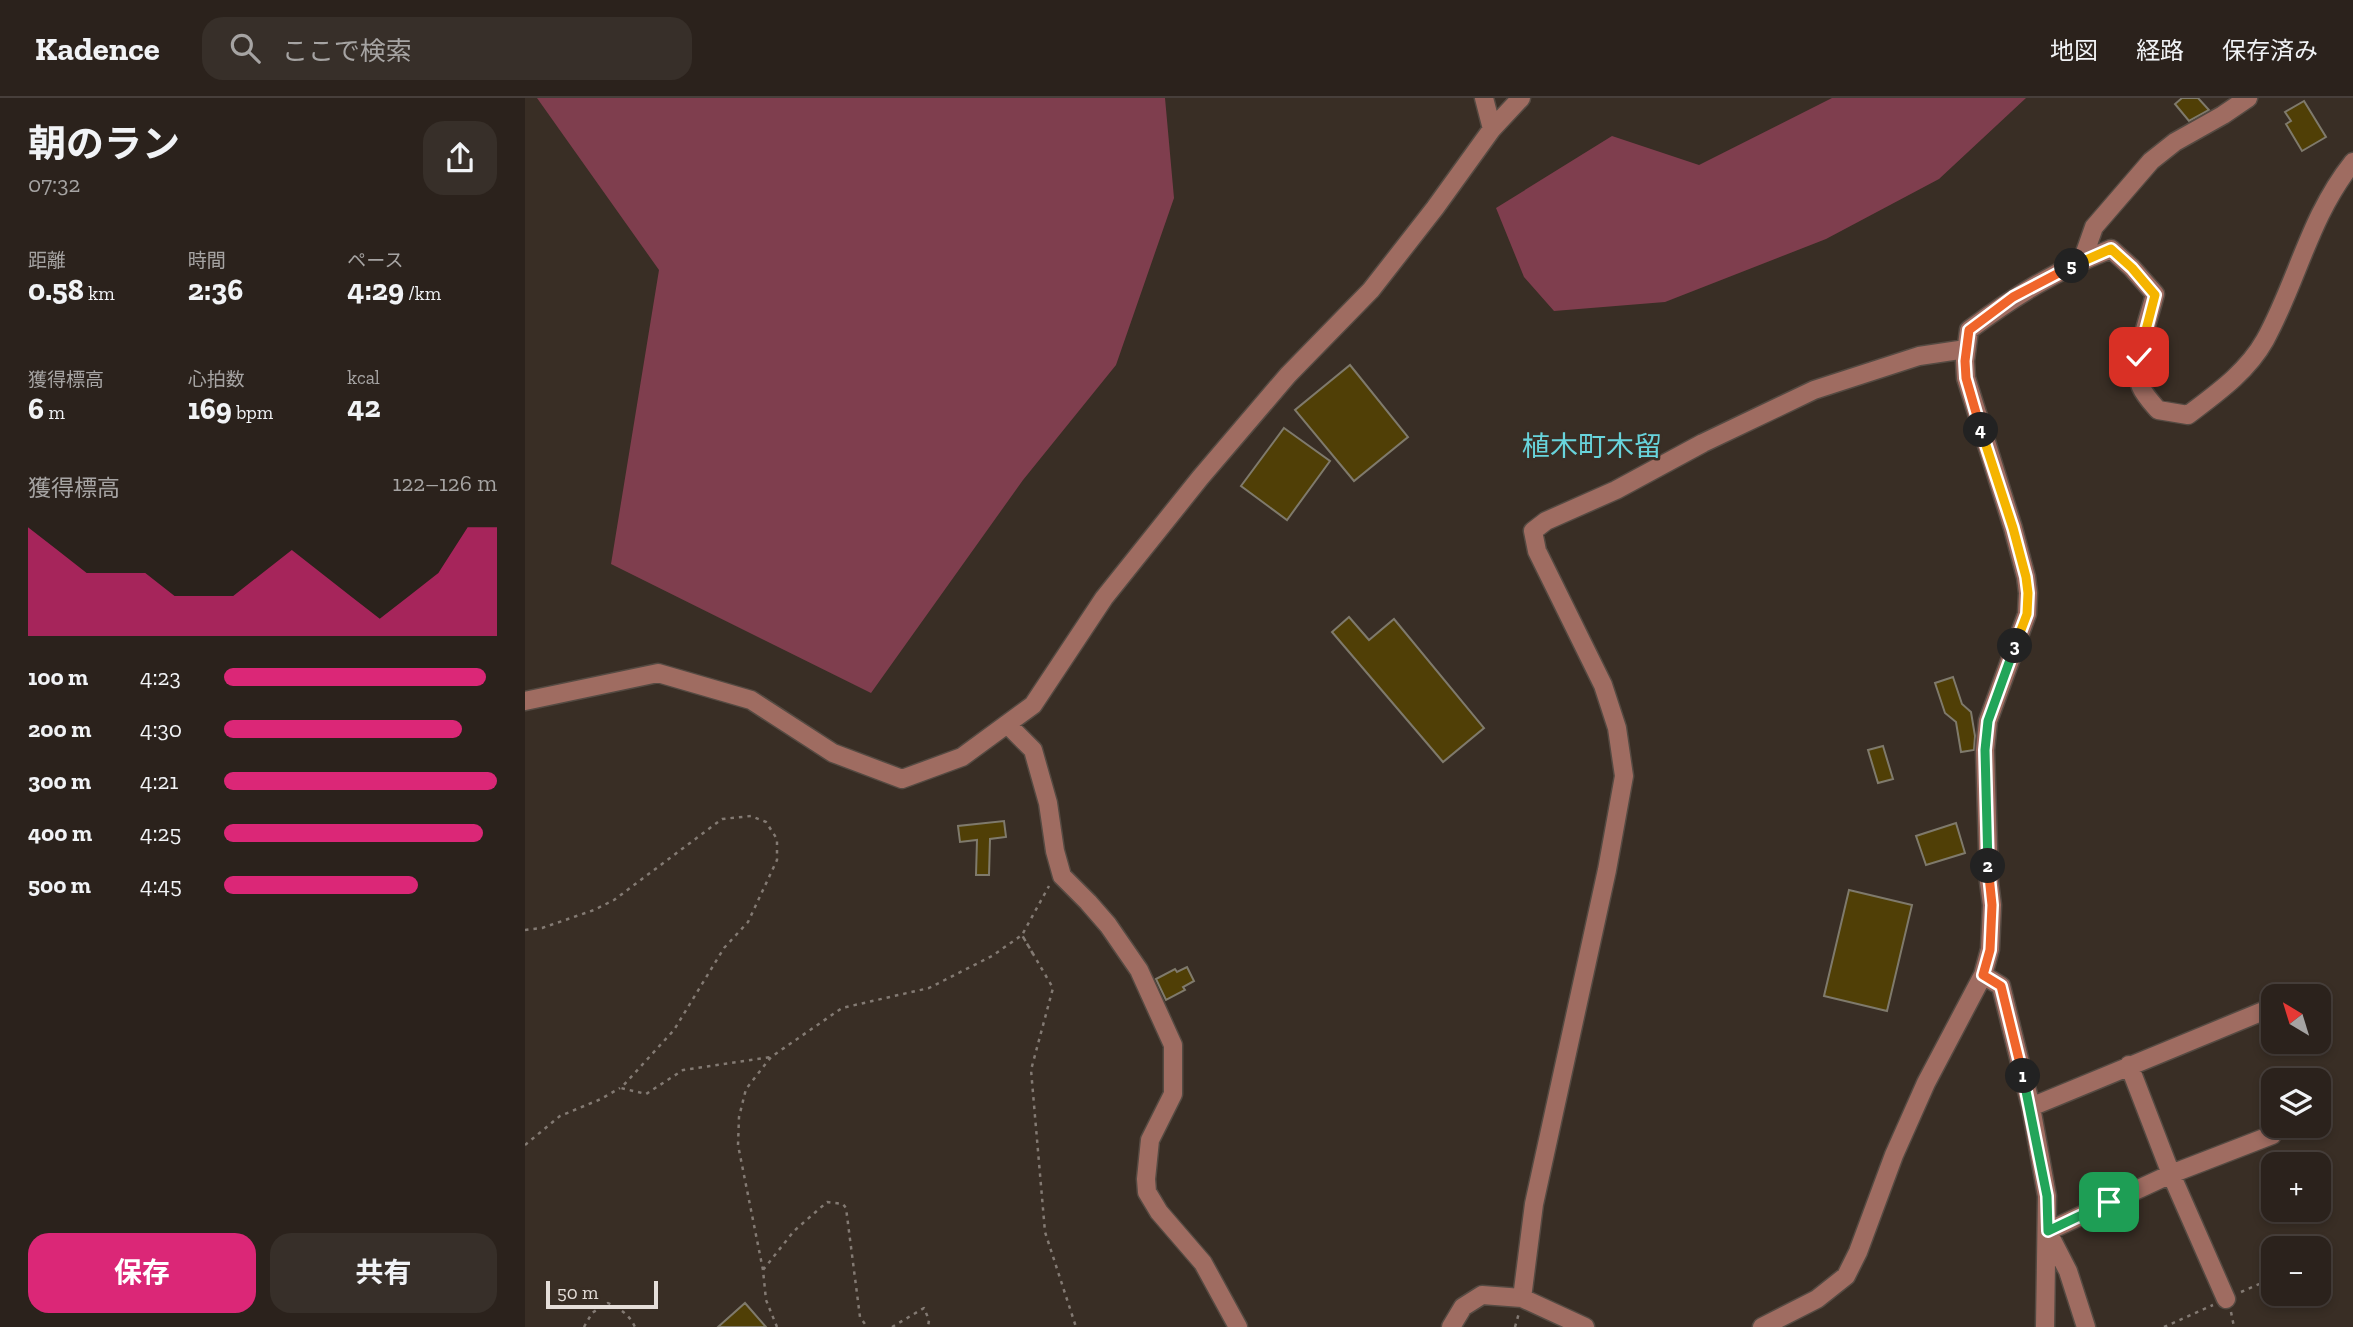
<!DOCTYPE html>
<html lang="ja">
<meta charset="utf-8">
<style>
:root{--surface:#2b221c;--page:#372f29;--text:#f1f3f6;--muted:#a6a4a3;--line:#473f3b;--accent:#db2777}
body{margin:0;font-family:"Zilla Slab","Noto Sans JP",serif;background:var(--page);color:var(--text);height:100vh;display:flex;flex-direction:column;font-size:26px;white-space:nowrap}
*{box-sizing:border-box;margin:0}
p{font-size:23px;color:var(--muted)}
.icon{flex:none;width:38px;height:38px;fill:none;stroke:currentColor;stroke-width:2;stroke-linecap:round;stroke-linejoin:round}
.map{position:relative;flex:1;overflow:hidden}
.details{display:flex;flex-direction:column;background:var(--surface);width:525px}
.details>*{flex:none}
.needle{width:46px;rotate:322deg}
.tools{position:absolute;left:1736px;top:886px;display:grid;gap:14px}
.tools a{display:grid;place-items:center;width:70px;height:70px;border-radius:14px;background:var(--surface);box-shadow:0 4px 10px #0003,0 0 0 2px var(--line);font-size:35px}
.scale{position:absolute;left:21px;bottom:18px;width:112px;box-sizing:border-box;padding-left:7px;border:4px solid #e5ded9;border-top:0;font-size:19px;line-height:24px;white-space:nowrap;color:#e5ded9;-webkit-text-stroke:5px #392e25;paint-order:stroke}
.pin{position:absolute;display:grid;place-items:center;width:60px;height:60px;color:#fff;margin:-30px;border-radius:14px;box-shadow:0 4px 10px #0006}
.km{position:absolute;width:35px;height:35px;margin:-18px;border-radius:50%;background:#222;color:#fff;font-size:19px;line-height:35px;text-align:center}
.round{display:grid;place-items:center;flex:none;width:74px;height:74px;border-radius:21px;background:var(--page)}
.headline{display:flex;align-items:center;justify-content:space-between;height:119px;padding:0 28px}
h1{font-size:38px;font-weight:700;line-height:52px}
.stats{display:grid;grid-template-columns:repeat(3,1fr);gap:10px;height:119px;padding:7px 28px}
.stats div{display:grid;align-content:center}
.stats b{font-size:30px;font-weight:700}
.stats small{font-size:19px;font-weight:400}
.stats p{font-size:19px}
.chart{height:196px;padding:14px 28px}
.chart p{display:flex;justify-content:space-between}
.chart svg{width:100%;height:126px;margin-top:7px;fill:var(--accent);opacity:.7}
.cta{display:flex;gap:14px;margin-top:auto;padding:14px 28px}
.cta a{flex:1;height:80px;border-radius:21px;background:var(--accent);color:#fff;font-size:28px;font-weight:700;line-height:80px;text-align:center}
.cta a+a{background:var(--page);color:var(--text)}
ul{padding:0 28px;list-style:none;font-size:23px}
li{display:grid;grid-template-columns:112px 84px 1fr;align-items:center;height:52px}
li i{height:18px;border-radius:9px;background:var(--accent)}
header{display:flex;align-items:center;gap:42px;box-sizing:border-box;height:98px;padding:0 35px;background:var(--surface);border-bottom:2px solid var(--line)}
header strong{font-size:33px}
nav{display:flex;gap:38px;margin-inline-start:auto;font-size:24px}
.search{width:490px;height:63px;background:var(--page);display:flex;align-items:center;gap:18px;box-sizing:border-box;padding:0 24px;border-radius:21px;color:var(--muted);font-size:26px}
main{display:flex;flex:1;min-height:0}
.map>svg:first-child{display:block}
.forest{fill:#7f3e4e}
.building{fill:#503f06;stroke:#7f7a6c;stroke-width:2}
.lines{fill:none;stroke-linecap:round;stroke-linejoin:round}
.minor-casing{stroke:#554a42;stroke-width:21}
.path{stroke:#837a73;stroke-width:2.5;stroke-dasharray:3.5 5;stroke-linecap:butt}
.minor{stroke:#9f6c61;stroke-width:18}
.split-1-casing{stroke:#fff;stroke-width:14}
.split-2-casing{stroke:#fff;stroke-width:14}
.split-3-casing{stroke:#fff;stroke-width:14}
.split-4-casing{stroke:#fff;stroke-width:14}
.split-5-casing{stroke:#fff;stroke-width:14}
.split-6-casing{stroke:#fff;stroke-width:14}
.split-1{stroke:#22a559;stroke-width:9}
.split-2{stroke:#f0652b;stroke-width:9}
.split-3{stroke:#22a559;stroke-width:9}
.split-4{stroke:#f5b400;stroke-width:9}
.split-5{stroke:#f0652b;stroke-width:9}
.split-6{stroke:#f5b400;stroke-width:9}
.labels{text-anchor:middle;dominant-baseline:central;stroke-width:5;stroke-linejoin:round;paint-order:stroke}
.quarter-label{font-size:28px;fill:#68d4dc;stroke:#392e25}
</style>
<header>
<strong>Kadence</strong>
<div class="search"><svg class="icon" aria-label="search" viewBox="0 0 24 24"><circle cx="10" cy="10" r="6"/><path d="M15 15l6 6"/></svg>ここで検索</div>
<nav><a>地図</a><a>経路</a><a>保存済み</a></nav>
</header>
<main>
<section class="details">
<div class="headline"><div><h1>朝のラン</h1><p>07:32</p></div><a class="round"><svg class="icon" aria-label="share" viewBox="0 0 24 24"><path d="M12 15V3M7 8l5-5 5 5M5 13v7h14v-7"/></svg></a></div>
<div class="stats">
<div><p>距離</p><b>0.58<small> km</small></b></div>
<div><p>時間</p><b>2:36</b></div>
<div><p>ペース</p><b>4:29<small> /km</small></b></div>
</div>
<div class="stats">
<div><p>獲得標高</p><b>6<small> m</small></b></div>
<div><p>心拍数</p><b>169<small> bpm</small></b></div>
<div><p>kcal</p><b>42</b></div>
</div>
<div class="chart"><p><span>獲得標高</span>122–126 m</p>
<svg viewBox="0 0 160 44" preserveAspectRatio="none"><path d="M0 44V6L10 14L20 22L30 22L40 22L50 30L60 30L70 30L80 22L90 14L100 22L110 30L120 38L130 30L140 22L150 6L160 6V44z"/></svg>
</div>
<ul>
<li><b>100 m</b>4:23<i style="width:96%"></i></li>
<li><b>200 m</b>4:30<i style="width:87%"></i></li>
<li><b>300 m</b>4:21<i style="width:100%"></i></li>
<li><b>400 m</b>4:25<i style="width:95%"></i></li>
<li><b>500 m</b>4:45<i style="width:71%"></i></li>
</ul>
<div class="cta"><a>保存</a><a>共有</a></div>
</section>
<div class="map">
<svg width="1828" height="1229" viewBox="0 0 1828 1229">
<rect width="100%" height="100%" fill="#392e25"/>
<path class="forest" d="M12,0H640L649,100L591,267L498,382L346,595L86,466L134,172Z
M1307,0H1501L1414,81L1301,141L1140,204L1029,213L999,179L971,110L1087,38L1174,67Z"/>
<path class="building" d="M1657,0H1673L1684,12L1664,23L1650,6Z
M1779,3L1801,39L1777,53L1761,26L1766,23L1760,14Z
M825,267L883,339L829,383L770,312Z
M759,330L805,363L762,422L716,388Z
M824,519L844,542L869,521L959,630L918,664L807,534Z
M1428,579L1437,606L1446,614L1450,638L1449,652L1436,654L1431,624L1420,615L1410,585Z
M1358,648L1368,681L1353,685L1343,652Z
M479,723L481,739L465,741L464,777H451L452,742L435,744L433,728Z
M1431,725L1440,755L1401,767L1391,738Z
M1324,792L1387,807L1362,913L1299,898Z
M662,869L669,883L658,889L660,892L641,902L631,881L650,871L652,874Z
M220,1205L241,1229H193Z"/>
<g class="lines">
<defs>
<path id="minor" d="M959,0L967,31
M1557,163L1569,129L1626,63L1650,44L1698,17L1723,0
M0,603L133,575L226,602L308,655L377,681L437,659L508,607L579,500L675,380L763,277L846,192L910,110L967,31L996,0
M482,626L508,652L523,705L530,753L537,778L563,804L583,827L614,872L648,947V996L625,1042L621,1081L622,1094L634,1114L678,1165L713,1229
M1458,877L1476,888L1506,1009L1522,1098L1520,1229
M1604,967L1646,1076L1701,1201
M1506,1009L1748,909
M1523,1133L1646,1076L1747,1037
M1524,1136L1543,1173L1561,1229
M997,1200L1009,1106L1082,772L1099,678L1092,630L1078,587L1012,453L1008,433L1021,423L1091,392L1178,345L1289,292L1394,258L1441,251
M926,1229L938,1209L957,1197L997,1200L1060,1229
M1237,1229L1292,1201L1321,1178L1333,1154L1369,1057L1401,985L1458,877L1465,851L1467,807L1464,784L1460,652L1463,623L1502,516L1503,495L1501,479L1488,430L1441,280L1440,263L1444,232C1491,197 1530,173 1586,151L1607,170L1630,196C1624,221 1606,266 1616,289C1620,298 1627,305 1633,312L1663,317C1692,295 1722,274 1740,242C1773,182 1784,119 1828,64"/>
</defs>
<use href="#minor" class="minor-casing"/>
<path class="path" d="M0,832L17,830L69,812L89,802L197,721L226,718L241,724L252,741V762L223,824L199,850L149,932L96,990L121,996L158,972L246,959
M508,856L497,837L528,890L506,972L520,1134L551,1229
M0,1047L35,1018L76,1001L95,990
M238,1172L213,1047L214,1019L221,991L246,959L317,910L404,890L467,858L497,837L524,788
M1716,1194L1748,1180
M1706,1214L1709,1229
M59,1229L67,1215L83,1205C95,1211 104,1216 110,1229
M252,1229L241,1202L238,1172L269,1133L302,1104L318,1106L321,1110L335,1219L342,1229
M367,1229L399,1210L404,1222L403,1229
M990,1229L994,1215
M1639,1229L1688,1207"/>
<use href="#minor" class="minor"/>
</g>
<g class="lines">
<defs>
<path id="split-1" d="M1498,978L1522,1098L1523,1133L1584,1104"/>
<path id="split-2" d="M1463,768L1467,807L1465,852L1458,877L1476,888L1498,978"/>
<path id="split-3" d="M1463,768L1460,652L1463,623L1490,548"/>
<path id="split-4" d="M1456,332L1488,430L1501,479L1503,495L1502,516L1490,548"/>
<path id="split-5" d="M1456,332L1441,280L1440,263L1444,232L1488,199L1547,168"/>
<path id="split-6" d="M1547,168L1586,151L1607,170L1630,197L1614,259"/>
</defs>
<use href="#split-1" class="split-1-casing"/>
<use href="#split-2" class="split-2-casing"/>
<use href="#split-3" class="split-3-casing"/>
<use href="#split-4" class="split-4-casing"/>
<use href="#split-5" class="split-5-casing"/>
<use href="#split-6" class="split-6-casing"/>
<use href="#split-1" class="split-1"/>
<use href="#split-2" class="split-2"/>
<use href="#split-3" class="split-3"/>
<use href="#split-4" class="split-4"/>
<use href="#split-5" class="split-5"/>
<use href="#split-6" class="split-6"/>
</g>
<g class="labels">
<g class="quarter-label">
<text x="1067" y="348">植木町木留</text>
</g>
</g>
</svg>
<div class="tools">
<a><svg class="needle" viewBox="-14 -14 28 28"><path d="M0-13l5 13h-10z" fill="#e53935"/><path d="M0 13l5-13h-10z" fill="#a6a4a3"/></svg></a>
<a><svg class="icon" aria-label="layers" viewBox="0 0 24 24"><path d="M12 4l9 5-9 5-9-5zM3 14l9 5 9-5"/></svg></a>
<a>+</a>
<a>−</a>
</div>
<div class="scale">50 m</div>
<div class="pin" style="left:1584px;top:1104px;background:#1e9e55"><svg class="icon" aria-label="arrive" viewBox="0 0 24 24"><path d="M6 21V4h12l-3 4 3 4H6"/></svg></div>
<div class="pin" style="left:1614px;top:259px;background:#d93025"><svg class="icon" aria-label="check" viewBox="0 0 24 24"><path d="M5 12l5 5 9-10"/></svg></div>
<b class="km" style="left:1498px;top:978px">1</b>
<b class="km" style="left:1463px;top:768px">2</b>
<b class="km" style="left:1490px;top:548px">3</b>
<b class="km" style="left:1456px;top:332px">4</b>
<b class="km" style="left:1547px;top:168px">5</b>
</div>
</main>
